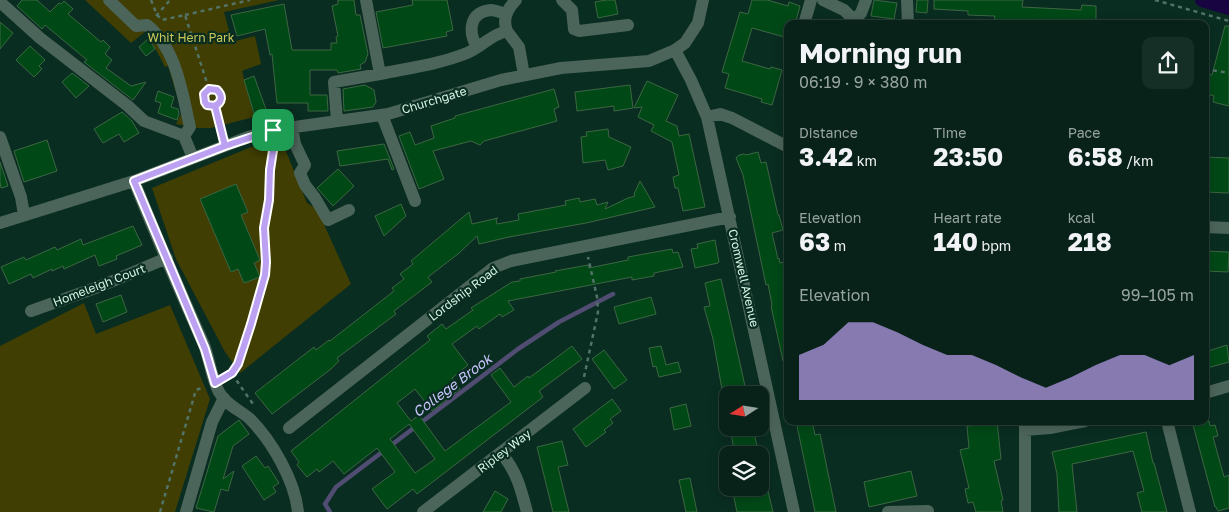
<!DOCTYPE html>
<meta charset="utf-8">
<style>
:root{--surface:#082219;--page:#162f26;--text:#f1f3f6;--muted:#98a4a2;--line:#293f38;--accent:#bca0f2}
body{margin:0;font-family:"Golos Text",sans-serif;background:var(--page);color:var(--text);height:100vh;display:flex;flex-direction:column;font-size:19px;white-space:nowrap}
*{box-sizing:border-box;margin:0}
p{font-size:16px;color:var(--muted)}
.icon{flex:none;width:28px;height:28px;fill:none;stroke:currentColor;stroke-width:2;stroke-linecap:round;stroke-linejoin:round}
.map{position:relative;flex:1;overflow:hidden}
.side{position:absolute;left:784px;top:20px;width:425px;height:405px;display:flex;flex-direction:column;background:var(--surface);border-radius:10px;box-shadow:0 2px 12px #0003,0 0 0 1px var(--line)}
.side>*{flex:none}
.needle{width:32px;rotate:258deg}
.tools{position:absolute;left:719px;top:386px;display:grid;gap:10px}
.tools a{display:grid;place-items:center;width:50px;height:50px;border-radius:10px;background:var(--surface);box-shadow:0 2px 12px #0003,0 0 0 1px var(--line);font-size:25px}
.pin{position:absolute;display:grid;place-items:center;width:42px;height:42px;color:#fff;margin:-21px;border-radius:10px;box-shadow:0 2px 8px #0006}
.round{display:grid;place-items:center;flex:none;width:52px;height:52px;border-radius:10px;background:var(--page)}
.head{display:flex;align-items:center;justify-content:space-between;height:85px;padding:0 15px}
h1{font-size:28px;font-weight:700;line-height:38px}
.figures{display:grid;grid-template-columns:repeat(3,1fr);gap:8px;height:85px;padding:5px 15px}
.figures div{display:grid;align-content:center}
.figures b{font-size:25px;font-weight:700}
.figures small{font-size:14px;font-weight:400}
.figures p{font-size:14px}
.chart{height:140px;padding:10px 15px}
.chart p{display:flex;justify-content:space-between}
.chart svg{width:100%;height:90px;margin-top:5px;fill:var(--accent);opacity:.7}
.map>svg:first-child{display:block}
.green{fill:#403e02;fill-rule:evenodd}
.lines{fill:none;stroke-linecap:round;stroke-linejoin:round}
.stream{stroke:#504c72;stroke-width:4.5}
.canal{stroke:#170440;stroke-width:14}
.building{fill:#014817;stroke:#3c6742;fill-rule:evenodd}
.path{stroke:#527367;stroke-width:2.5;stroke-dasharray:4 4;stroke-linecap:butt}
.minor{stroke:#4c655a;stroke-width:12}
.route-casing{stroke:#fff;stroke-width:10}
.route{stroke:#bca0f2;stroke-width:6}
.labels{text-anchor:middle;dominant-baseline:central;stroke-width:4.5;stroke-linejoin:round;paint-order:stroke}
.park-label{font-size:12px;fill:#cac759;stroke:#0a2d21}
.street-label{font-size:12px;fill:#d4f4e6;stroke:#0a2d21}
.water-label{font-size:14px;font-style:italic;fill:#c9c5fe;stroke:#0a2d21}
</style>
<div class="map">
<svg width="1229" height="512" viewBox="0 0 1229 512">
<rect width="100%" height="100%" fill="#0a2d21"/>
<path class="green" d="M85,0H279L224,12L232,42L255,36L261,64L242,71L254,117L211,128H198L176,124L182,112L168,66L165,67L146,31L131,43Z
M281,139L307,203L317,209L351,284L240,373L225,352L176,259L152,188L268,140ZM236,184L248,212L241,215L260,260L254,263L260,277L244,283L238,269L231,272L200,199Z
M84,303L96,334L170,305L210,399L175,512H0V346Z"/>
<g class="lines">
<path class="stream" d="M330,512L325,504L336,487L518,349L559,322L613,294"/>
<path class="canal" d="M1202,0L1229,8"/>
</g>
<path class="building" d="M22,0H37L50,12L59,3L61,4L64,1L73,9L68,14L101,42L103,40L110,47L105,54L112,60L106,68L131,86L146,82L133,100L84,62L87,60L45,25L42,29L17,6Z
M338,0H354L356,15H360L368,54L365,62L360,65L361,69L338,73L337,70H310V95H327L328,111H308V103H277L272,54L270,55L265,29L237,36L231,15L284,4L292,50H331V43H337L336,37L338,36L332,6L338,4Z
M412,0H447L453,30L446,32L447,36L383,48L376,12L413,5Z
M606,0H615L618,14L598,18L595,2Z
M752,0H767L788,6L789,2L800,6L795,24H788V38L752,28L742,61L770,69L771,67L782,70L772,105L761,102L762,99L725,88L729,74L722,72L740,12L748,14Z
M874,0L897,3L894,19L871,16Z
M917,0H928L927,13L916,12Z
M934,0H1023L1022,7L1081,10L1082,5L1096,6V24H1021V22L994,21L995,16L968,15V11L934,9Z
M0,22L13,33L0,49Z
M1225,26H1229V106L1213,102L1214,96L1205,93V73L1212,75Z
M149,38L155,49L146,56L139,47Z
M30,46L45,60L39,66L42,69L34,77L16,60Z
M72,73L89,86L76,98L62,82Z
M254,76L268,115L255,117L244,80Z
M647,81L678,95L666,121L677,126L679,136L689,134L705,207L683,211L678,188H675L673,177L679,175L672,142L651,131L654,125L638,117L642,107L634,108Z
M365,85L374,90L376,102L373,107L344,111L343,89Z
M630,85L633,108L614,111V106L577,111L575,92Z
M554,89L559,107L554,109L557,121L484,141L480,145L471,141L433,151L444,179L419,189L399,136L410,132L415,145L434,138L431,126L455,118V116Z
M158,91L174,97L171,107L178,109L179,114L177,120L158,113L161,103L155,101Z
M122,112L132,121L139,133L124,142L119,134L103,143L94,129Z
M608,129L609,137L631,147L623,166L608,170L605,160L583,163L581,137L587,136L586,132Z
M47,140L57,171L24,182L14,151Z
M384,144L394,169L392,170L388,159L340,166L337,151Z
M758,152L761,163L766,162L778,215H779L783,230L772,233L778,259L779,258L780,263L788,261V278L783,279L788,301V361H783L771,306L772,305L768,284L766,285L743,175L736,158L739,155L744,154L746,155Z
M1205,157L1229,158V193L1205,192Z
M0,162L8,186L1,188L0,182Z
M338,169L354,186L333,206L317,188Z
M640,181L655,207L586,223L509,237L479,244L477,236L458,254L428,277L432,282L394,311L396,314L337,358L339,361L331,369L272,414L255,393L314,347L316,350L329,340L330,341L394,291L392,288L404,279L400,274L413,264L411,261L469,212L472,224L498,218L496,219L497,224L519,220L518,214L566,205L565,201L579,198L580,202L595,199L597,205L608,202L605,209L628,198L635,196L634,194Z
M236,184L248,212L241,215L260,260L254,263L260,277L244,283L238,269L231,272L200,199Z
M401,204L406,216L384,236L375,216Z
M133,226L142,245L116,256L117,259L99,266L95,255L64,269L63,266L52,271V269L33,278L31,274L9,284L1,267L24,257L26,260L55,247L57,250L81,239L83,245Z
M715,240L719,262L718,263L695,268L691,249L698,248L697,244Z
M672,249L673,253L678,252L683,267L654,273V276L632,280V277L508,301L514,310L502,317L500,314L479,329L477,326L452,344L468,365L452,378L460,389L432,411L415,389L397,403L411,421L419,415L445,451L511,402L491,375L500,368L514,387L528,376L529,378L572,346L582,359L539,391L543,397L417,494L413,489L387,509L372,489L395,472L377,448L344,474L333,461L319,472L317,469L307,477L297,465L299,462L291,451L430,340L427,336L442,324L446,329L473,310L471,308L482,301L512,282L520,281V279L556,272L555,271L588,265L589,268L628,260V257ZM409,424L435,459L415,473L390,439Z
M1205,251L1229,252L1228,272L1205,271Z
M721,279L741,368L747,395H723L713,339L704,307L710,306L705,283Z
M121,295L127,312L103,322L96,304Z
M651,297L656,314L619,324L614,307Z
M1227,345L1229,362L1207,368L1205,352Z
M661,346L666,365L678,362L681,372L659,377L656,366L653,367L649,348Z
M604,350L627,380L614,389L592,359Z
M612,399L621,411L610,419L613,423L604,430L606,432L586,447L573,429Z
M686,404L691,426L674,430L670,408Z
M239,420L249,434L233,446L223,479L234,471L228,491L221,489L214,512L196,508L218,436Z
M796,421H812L815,435L820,434L836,512H815Z
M980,421H997L1001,459L994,461L1003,500L1001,501L1003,512H976L973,502L968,503L965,489L969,488L960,450L969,448L967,426L980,425Z
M1192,421H1209L1210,426L1215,425L1218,436L1213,437L1224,477L1229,475V508L1218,511L1216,507H1215Z
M730,428H753L759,455H735Z
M1146,432L1153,463H1154L1167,512H1142L1137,493L1144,491L1133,451L1072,464L1077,512H1059L1057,474L1052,452Z
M562,441L568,465L558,467L569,512H553L537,447Z
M256,456L265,468L268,466L279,483L273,487L276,492L264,500L242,466Z
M911,471L917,496L869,507L864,482Z
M690,478L697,512H686L679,480Z
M767,487L773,512H737L732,488Z
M495,491L508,499L501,512H483Z"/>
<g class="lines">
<path class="path" d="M151,0L157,15L162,20L185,15L209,89
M1155,0L1229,21
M185,15L250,0
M156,16L170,0
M1205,69L1229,73
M203 97a9 9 0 1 1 18 0a9 9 0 1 1-18 0Z
M215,106L222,134
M232,374L253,404
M584,377L598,312L597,297L588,257
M225,378L232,373L238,364L251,324L265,275L266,262L263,228L269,200L270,170L274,144
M160,512L196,390L204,387"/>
<path class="minor" d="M109,0L136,26L147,25C177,49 182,93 190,127L184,136
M366,0L380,74C409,68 440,64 467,53C482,47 490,35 507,31C502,19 507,9 516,0
M562,0L572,10L574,29L579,31L628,25
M823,0L844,10L858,24
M907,0L908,24
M0,2L40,38L128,106L144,121L184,136L193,158
M855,20L861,13L866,0
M804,24L811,0
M507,31L519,47L524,75
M477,47C468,32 469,12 491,10C496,10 501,13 506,14
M675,50L691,80L707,117L794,512
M382,115L415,201
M707,117L720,114L732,118L788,147
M337,121L334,82L380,74
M292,127L295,144L305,165L300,173L305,185L315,198L328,220L349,210
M0,137L21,197L24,215
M134,181C156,236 180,291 204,345C210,360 211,378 219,392C226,405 240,410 250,419C272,441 295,481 298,512
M0,223L134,181L248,137L273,130L388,114L501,80L561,68L649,61L675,50L685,43L698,23L703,0
M1205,227L1229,228
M31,311L101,286L167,258
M1205,393L1229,386
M1025,421V512
M1167,421L1190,512
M289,428L493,268L511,261L730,217
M1025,430L1050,428L1085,421
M501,453C517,472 521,489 527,512
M186,512L212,422L224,398
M423,512L585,388
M888,512L928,511"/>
</g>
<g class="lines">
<defs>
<path id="route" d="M273,130L225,146L215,106L207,105L205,102L204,94L209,89L217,90C223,96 222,102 215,106L225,146L134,181L205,349L215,383L232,373L238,364L251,324L265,275L266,262L264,228L269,200L270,170L274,144L273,130"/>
</defs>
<use href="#route" class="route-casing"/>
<use href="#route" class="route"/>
</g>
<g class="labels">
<g class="park-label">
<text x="191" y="37">Whit Hern Park</text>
</g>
<g class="street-label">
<text transform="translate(434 100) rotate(-17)">Churchgate</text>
<text transform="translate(744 278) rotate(77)">Cromwell Avenue</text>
<text transform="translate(99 285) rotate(-21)">Homeleigh Court</text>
<text transform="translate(463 293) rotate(-37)">Lordship Road</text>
<text transform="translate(504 451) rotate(-37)">Ripley Way</text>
</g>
<g class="water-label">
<text transform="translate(452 385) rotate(-37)">College Brook</text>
</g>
</g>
</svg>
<div class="tools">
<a><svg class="needle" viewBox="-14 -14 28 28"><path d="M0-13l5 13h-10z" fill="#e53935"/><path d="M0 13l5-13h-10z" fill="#98a4a2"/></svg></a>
<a><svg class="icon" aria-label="layers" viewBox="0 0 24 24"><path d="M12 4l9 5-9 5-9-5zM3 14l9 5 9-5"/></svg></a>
</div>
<div class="pin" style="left:273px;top:130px;background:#1e9e55"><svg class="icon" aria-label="arrive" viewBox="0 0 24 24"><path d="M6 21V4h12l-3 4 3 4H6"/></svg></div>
<section class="side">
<div class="head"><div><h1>Morning run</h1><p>06:19 · 9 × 380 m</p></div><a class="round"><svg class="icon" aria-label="share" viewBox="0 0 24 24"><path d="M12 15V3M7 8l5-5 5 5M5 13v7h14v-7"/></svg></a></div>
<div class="figures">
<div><p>Distance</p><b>3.42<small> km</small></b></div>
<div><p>Time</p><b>23:50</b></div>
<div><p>Pace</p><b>6:58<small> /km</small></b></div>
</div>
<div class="figures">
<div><p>Elevation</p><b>63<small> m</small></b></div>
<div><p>Heart rate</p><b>140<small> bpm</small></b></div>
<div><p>kcal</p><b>218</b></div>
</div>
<div class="chart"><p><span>Elevation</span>99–105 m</p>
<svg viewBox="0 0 160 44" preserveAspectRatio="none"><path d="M0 44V22L10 17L20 6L30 6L40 11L50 17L60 22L70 22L80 27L90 33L100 38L110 33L120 27L130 22L140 22L150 27L160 22V44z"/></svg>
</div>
</section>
</div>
